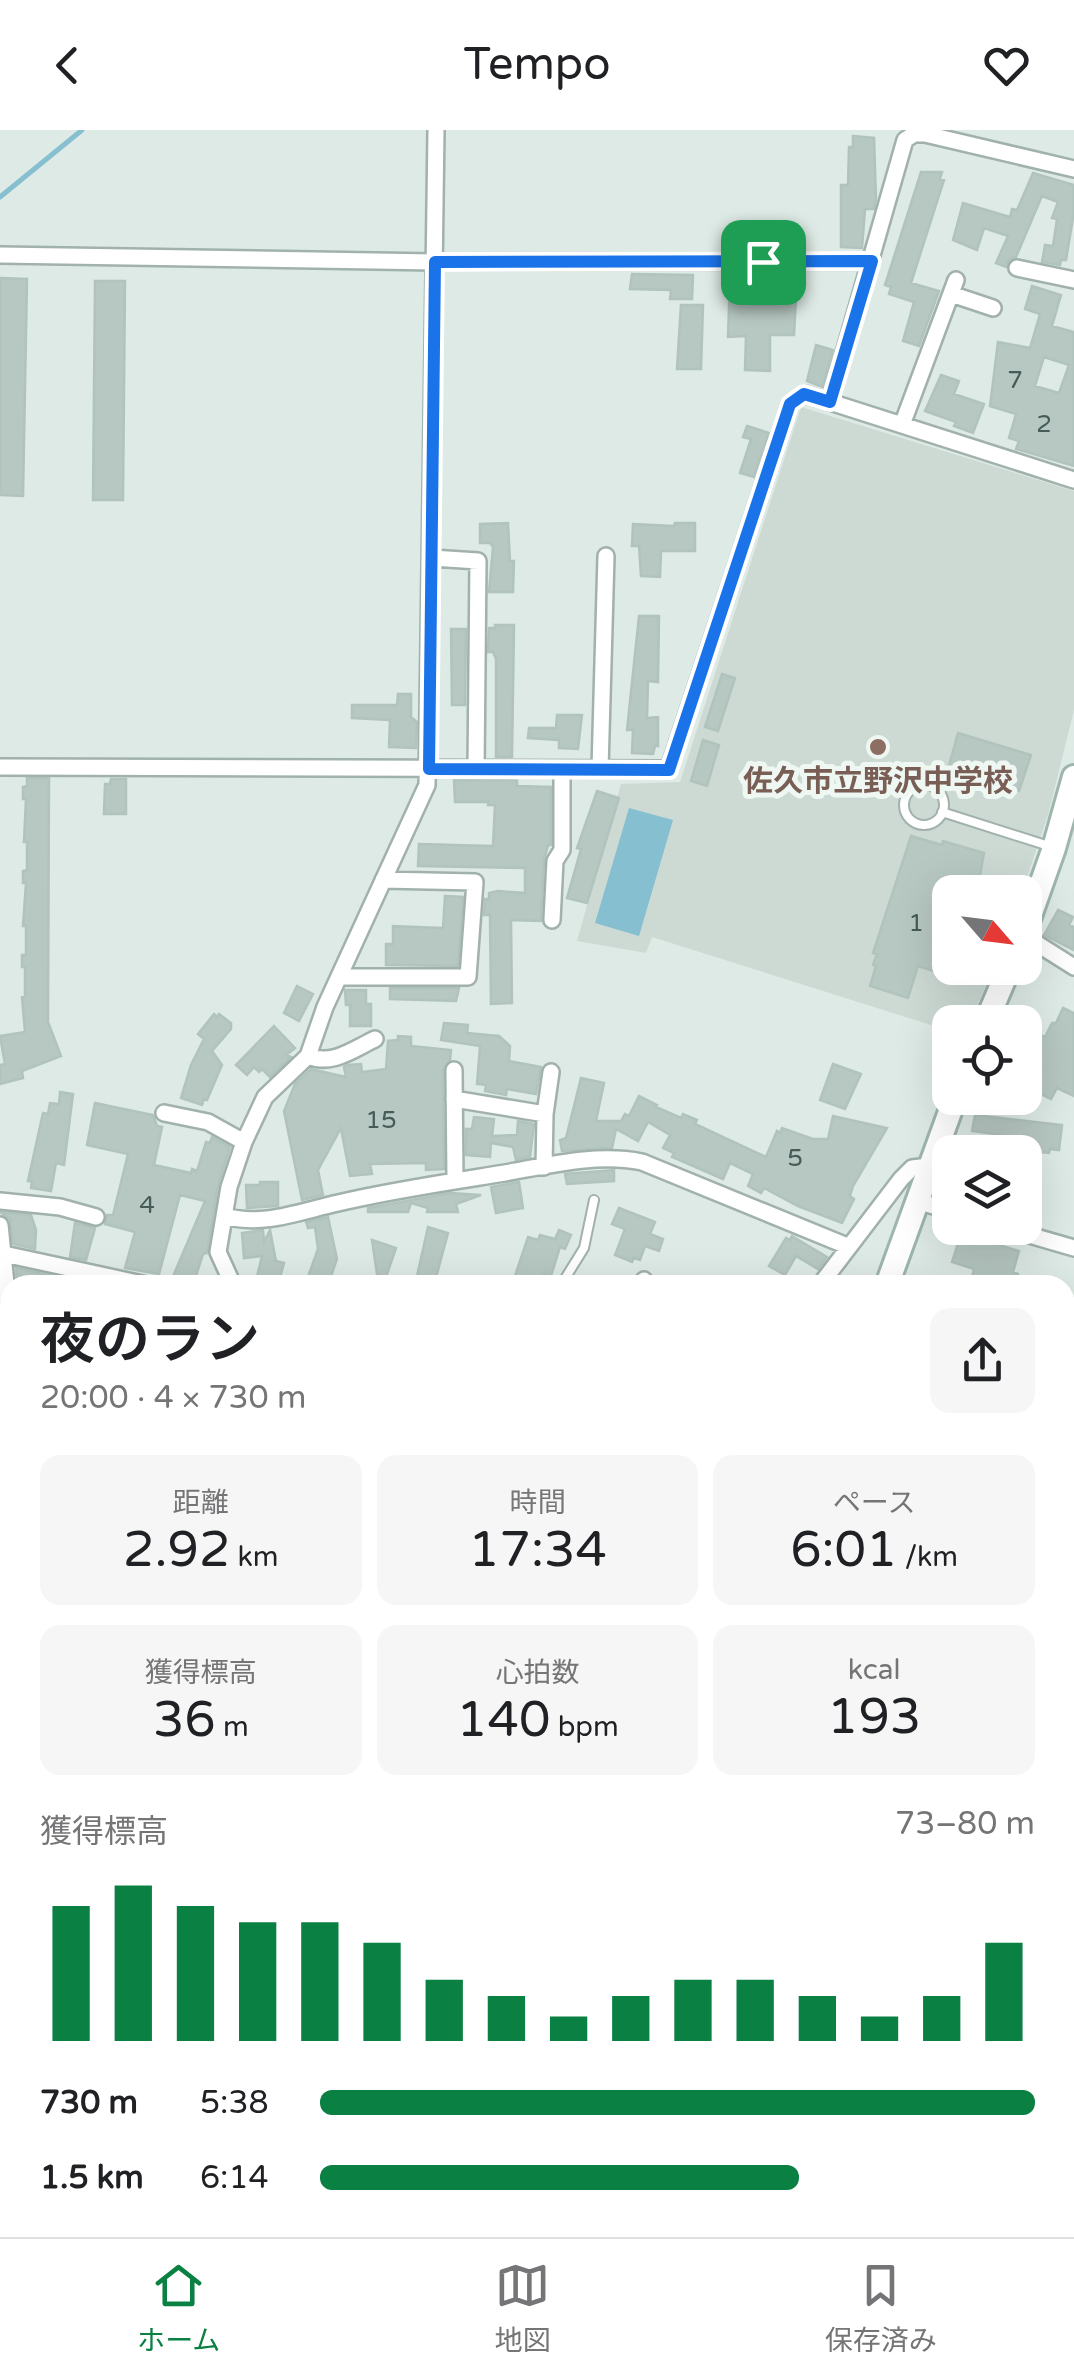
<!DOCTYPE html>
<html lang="ja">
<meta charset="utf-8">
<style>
:root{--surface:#fff;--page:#f6f6f6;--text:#202124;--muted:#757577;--line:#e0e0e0;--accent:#0b8043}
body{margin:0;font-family:"Varela Round","Noto Sans JP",sans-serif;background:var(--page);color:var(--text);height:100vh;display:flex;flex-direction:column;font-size:38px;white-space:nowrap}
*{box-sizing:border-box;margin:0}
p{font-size:32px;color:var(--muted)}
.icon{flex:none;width:55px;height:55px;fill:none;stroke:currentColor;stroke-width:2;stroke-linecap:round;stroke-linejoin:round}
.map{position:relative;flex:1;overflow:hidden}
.sheet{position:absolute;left:0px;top:1145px;width:1075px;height:962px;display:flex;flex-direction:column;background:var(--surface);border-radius:30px 30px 0 0;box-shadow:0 10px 40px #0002}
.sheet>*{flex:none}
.needle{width:65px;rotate:118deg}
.controls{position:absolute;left:932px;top:745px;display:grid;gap:20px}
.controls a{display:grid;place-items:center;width:110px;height:110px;border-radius:20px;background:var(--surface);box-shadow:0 10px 40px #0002;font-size:50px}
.pin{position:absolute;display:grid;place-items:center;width:85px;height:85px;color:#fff;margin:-42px;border-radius:20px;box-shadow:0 5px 15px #0006}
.round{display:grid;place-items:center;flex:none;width:105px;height:105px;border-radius:20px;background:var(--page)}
.head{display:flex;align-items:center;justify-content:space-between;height:170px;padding:0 40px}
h1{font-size:55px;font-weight:600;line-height:75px}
.stats{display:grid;grid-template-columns:repeat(3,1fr);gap:15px;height:170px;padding:10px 40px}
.stats div{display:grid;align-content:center;border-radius:20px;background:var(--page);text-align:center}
.stats b{font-size:50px;font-weight:600}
.stats small{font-size:28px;font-weight:400}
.stats p{font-size:28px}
.chart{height:280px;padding:20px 40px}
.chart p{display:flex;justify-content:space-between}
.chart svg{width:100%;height:180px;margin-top:10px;stroke:var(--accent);stroke-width:6}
ul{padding:0 40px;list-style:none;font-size:32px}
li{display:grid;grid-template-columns:160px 120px 1fr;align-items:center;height:75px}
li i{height:25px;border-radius:12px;background:var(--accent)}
header{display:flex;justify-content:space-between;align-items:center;height:130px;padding:0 40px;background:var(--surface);font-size:45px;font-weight:600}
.menu{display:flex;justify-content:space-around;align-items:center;height:140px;border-top:2px solid var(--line);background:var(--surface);font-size:28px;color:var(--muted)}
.menu a{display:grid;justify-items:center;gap:5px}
.menu .selected{color:var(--accent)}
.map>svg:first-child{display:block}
.built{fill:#cddad4}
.green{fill:#b7dbc3}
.water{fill:#86bfd0}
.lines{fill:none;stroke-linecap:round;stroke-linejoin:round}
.stream{stroke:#86bfd0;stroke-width:5}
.building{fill:#b7c7c2;stroke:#b1c3bd;stroke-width:2.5;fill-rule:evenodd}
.lane-casing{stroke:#a1b1ac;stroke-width:12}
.street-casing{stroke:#a1b1ac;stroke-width:20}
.secondary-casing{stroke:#9eb6ae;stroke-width:28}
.highway-casing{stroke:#bcc4c2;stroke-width:35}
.path{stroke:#7faea2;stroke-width:2.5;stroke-dasharray:5 8;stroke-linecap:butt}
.lane{stroke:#fff;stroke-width:8}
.street{stroke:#fff;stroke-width:15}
.secondary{stroke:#fff;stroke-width:22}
.highway{stroke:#2c655d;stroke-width:30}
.route-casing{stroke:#fff;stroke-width:20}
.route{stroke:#1a73e8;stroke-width:12}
.education-dot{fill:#8d6e63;stroke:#eff7f3;stroke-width:4}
.labels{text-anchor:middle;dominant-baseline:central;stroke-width:10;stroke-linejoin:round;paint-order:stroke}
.number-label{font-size:25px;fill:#465c58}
.education-label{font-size:30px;font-weight:bold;fill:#785e54;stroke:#eff7f3}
</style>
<header><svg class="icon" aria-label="back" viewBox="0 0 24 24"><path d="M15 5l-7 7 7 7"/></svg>Tempo<svg class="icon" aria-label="heart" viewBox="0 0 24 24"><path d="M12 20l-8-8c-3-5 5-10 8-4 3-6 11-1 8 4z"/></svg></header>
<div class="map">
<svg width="1074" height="2107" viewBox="0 0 1074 2107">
<rect width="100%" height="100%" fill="#deeae5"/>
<path class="built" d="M801,277L1074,361V580L1048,685L1022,762H950V838H993L970,892H950V901L652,807L646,823L577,811L621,654L680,652Z"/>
<path class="green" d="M177,2098H455L454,2107H175Z"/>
<path class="water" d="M629,678L673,690L639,806L595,793Z"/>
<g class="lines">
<path class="stream" d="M0,67L82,0
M177,2107L179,2098
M451,2107L452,2098"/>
</g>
<path class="building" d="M853,6L874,8L876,69L874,79H865L862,118L841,117V55H848L849,17H853Z
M921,42H942L940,49L944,50L911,153L939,161L919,216L903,211L914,172L889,164L891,157L885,155Z
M1033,43L1074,55V82L1066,130H1061L1060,135L1042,132L1045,115L1053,116L1057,89L1052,88L1058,72L1042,66L1016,127L1009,130L1006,137L996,133L1008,106L984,98L977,120L953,110L963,73L1010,87L1012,79L1017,80Z
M632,144L693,145L692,169H670L671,160L630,159Z
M730,147H750L748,174L773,175L774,149L797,148L794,205H770V241L745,240L746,206L728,207Z
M0,148L27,149L23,366L0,365Z
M95,151H125L123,370H93Z
M1032,156L1061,165L1052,196L1074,202V336L1016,319L1019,311L1009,308L1016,284L990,276L998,212L1030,218L1040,184L1025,179ZM1044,227L1069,235L1059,263L1035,256Z
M681,175H703L701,239H677Z
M816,215L833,220L823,257L807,251Z
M941,245L959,251L954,264L984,274L973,303L954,296L956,292L925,281Z
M747,296L769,303L754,347L740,343L751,309L743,307Z
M508,393L510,431H514L513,462H489L493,417L490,413H480V394Z
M675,393H695V421H661L660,447L641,446L639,416H632L633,394L674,396Z
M639,486H659L658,552L648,551L647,588L658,587V616H655L653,624L632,623L633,600H627Z
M495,495H514L512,627H496V529L493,522H488L489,498H495Z
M451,499H466L465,575H452Z
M722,544L735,548L718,601L705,597Z
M398,564H411V587L417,592L416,618L389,617L390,590L352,588V575H397Z
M557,585H582L578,619L559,618V610L528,608L529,598H556Z
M958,603L1031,625L1019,661L948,639Z
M703,610L719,615L707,656L691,651Z
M27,648H49L48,892L61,926L22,941L23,948L0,954V935L5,934L0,906L25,902L22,867L25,866V837H22V825H26V796H23L26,753H23V741L27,740V712H24L26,669H23V657L27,656Z
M111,649H126V684H104L105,654H110Z
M454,650H517V656L551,657V715H548L544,730L541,791L511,790L512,873L491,874L490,785H484L485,769H489V763L498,761L525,763V738L418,736L419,714L493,716L495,675H488V672H455Z
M597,661L619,668L587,773L567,768L581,719L577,718Z
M911,706L942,715L943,711L984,723L977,762H950V846L918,836L908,868L870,856L876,836L873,835L877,824L873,823Z
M445,766L463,767L458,836L386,835V814H393V796L443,798Z
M1058,780L1073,787L1069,795L1074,797V820L1044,805Z
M297,856L313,864L299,891L284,883Z
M390,858H459L456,871L390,869Z
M345,860H366V874H371V896H350V875H346Z
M1063,878L1074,883V966L1057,958L1051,969L1025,956V937L1041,905L1045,907L1052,893H1056Z
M214,884L217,887L219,884L231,893V899L212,921L222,935L207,970L204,969L202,975L181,968L191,935L204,909L198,904Z
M444,893L468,895L467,903L499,906L510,916L509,931L541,937L536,964L507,959L506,965L485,961L486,955L477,954L480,916L441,910Z
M274,896L295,918L286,925L291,927L270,947L262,939L259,942L254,937L247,945L236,935Z
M398,906L411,907V916L451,920L450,930L443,940L444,1039L426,1040V1033L370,1034L372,1044L350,1046L341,998L318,1040L323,1065L302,1070L284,981L295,954L311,939L346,947L344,937L348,935L361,934L362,942L386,939L388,911L398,910Z
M833,934L861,944L845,979L820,970Z
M581,948L604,953L596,991H621L625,984L629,986L639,966L657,975L656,977L681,988L683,984L697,990L695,994L766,1027L777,1001L780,1003L782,998L813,1009H828L833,986L887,998L853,1056L850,1066L854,1069L842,1093L798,1076L764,1058L761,1063L748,1056L753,1044L730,1033L723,1049L672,1027L674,1023L663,1018L670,1005L648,992L638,1011L616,999L612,1018L562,1021L560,1010L566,1008Z
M60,962L73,964L64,1035L56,1033L51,1061L31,1058L32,1051H28L43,983L48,984L50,973L59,974Z
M95,973L153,985L157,996L162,997L154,1035L191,1043L192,1039L197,1041L206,1012L210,1013L212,1007L230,1017L218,1055L207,1123L203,1124L193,1155L172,1149L205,1071L180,1065L159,1144L125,1138L135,1102L105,1094L107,1085H113L128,1024L87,1015Z
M975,985L1062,995L1059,1020L1050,1019L1049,1023L1001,1018L1002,1005L972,1001Z
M474,987L494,989L492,1006L517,1005L518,991L534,994L530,1027L516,1030L513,1017L491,1013L490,1027L466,1025V999H472Z
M614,1040V1051L567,1054L565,1044Z
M260,1052H278V1076L247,1078L246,1055H260Z
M519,1052L523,1078L496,1083L491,1057Z
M450,1063L481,1065L456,1074L458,1082H427L428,1078L411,1073L408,1082H368V1078Z
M619,1078L655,1092L650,1104L663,1109L659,1121L645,1116L640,1130L634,1128L632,1132L615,1125L625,1099L612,1094Z
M0,1082L31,1085L36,1100L35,1119L13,1114L10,1089Z
M328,1087L337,1129L328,1155H305L318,1119L315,1097L308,1098L306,1092Z
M75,1093L95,1098L86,1130L70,1127Z
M428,1097L448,1103L434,1155H415Z
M263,1100L264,1112L270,1100L276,1131L284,1133L278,1155H255L262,1126L244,1128L242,1103Z
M559,1100L571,1105L565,1119L560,1117L551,1146L544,1144L541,1155L513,1152L528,1107L538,1110L540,1105L555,1109Z
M983,1100L1001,1108L999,1115L1019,1121L1013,1142L1018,1144L1015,1155H970L974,1139L952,1132L962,1101L974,1105Z
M792,1106L827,1127L818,1139L796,1126L785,1145L769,1136L786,1108L790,1110Z
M372,1110L396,1118L386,1147L377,1144Z
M16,1138L94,1155H58L42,1150L40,1155L17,1153Z"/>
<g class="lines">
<defs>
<path id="lane" d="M904 675a20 20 0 1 1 40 0a20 20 0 1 1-40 0Z
M942,682L1052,717
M561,1155L584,1118L594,1070"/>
<path id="street" d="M0,125L435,132L872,131
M1017,138L1074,150
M951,164L993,178
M830,272L905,10L914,4H925L1074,39
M902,295L956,150
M432,428L478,431L476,639
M0,637L669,639L790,274L805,264L1074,350
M600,639L606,426
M552,790L555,731L562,720V639
M1025,806L1074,837
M340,847H468L475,752L383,750
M308,926C332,936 352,920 375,909
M454,940L455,1051
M454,969L545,984
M164,983L208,992L244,1012
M544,1037L545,984L551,942
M0,1071L60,1077L96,1087
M917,1071L950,1081
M225,1086C263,1097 301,1081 338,1073C393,1060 449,1052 505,1043C550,1035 597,1023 642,1032L847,1116
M0,1095L10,1193
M1005,1098L1074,1118
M4,1124L147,1155
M233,1155L218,1122L229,1057L244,1012L265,967L308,926L325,877L427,655L436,0
M641,1155L644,1150
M820,1155L901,1049L912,1038L929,1036
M0,1252L10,1200
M0,1321L10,1327
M1065,1338H1074
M0,1633L10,1612
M0,1845L10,1850
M726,2099L808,2107
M168,2107L171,2098
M461,2107L462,2098
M834,2107L854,2104L904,2107"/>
<path id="secondary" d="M1025,800L1054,718L1074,647
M986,892L1009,838
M887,1155L955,968
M0,1682L10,1687
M0,1802L10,1782"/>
<path id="highway" d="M1065,1681L1074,1683
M726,2107L727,2098"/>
</defs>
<use href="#lane" class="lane-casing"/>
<use href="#street" class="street-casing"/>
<use href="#secondary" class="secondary-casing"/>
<use href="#highway" class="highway-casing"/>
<path class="path" d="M348,2098L364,2107
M273,2107L278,2098"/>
<use href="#lane" class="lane"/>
<use href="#street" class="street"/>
<use href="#secondary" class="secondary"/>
<use href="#highway" class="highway"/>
</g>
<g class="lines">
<defs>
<path id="route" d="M872,131L830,272L804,264L790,274L669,640L429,639L435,132Z"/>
</defs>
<use href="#route" class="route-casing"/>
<use href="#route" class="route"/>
</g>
<circle class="education-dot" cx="878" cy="617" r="10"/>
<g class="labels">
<g class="number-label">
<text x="1015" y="250">7</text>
<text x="1044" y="294">2</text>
<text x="916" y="793">1</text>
<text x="381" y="990">15</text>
<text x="795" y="1028">5</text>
<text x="147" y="1075">4</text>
</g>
<g class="education-label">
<text x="878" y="651">佐久市立野沢中学校</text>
</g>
</g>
</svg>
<div class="controls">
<a><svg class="needle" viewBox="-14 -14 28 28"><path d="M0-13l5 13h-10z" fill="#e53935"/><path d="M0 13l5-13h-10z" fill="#757577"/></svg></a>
<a><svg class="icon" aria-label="locate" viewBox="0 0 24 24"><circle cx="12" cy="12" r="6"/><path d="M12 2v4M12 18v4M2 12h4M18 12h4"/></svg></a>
<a><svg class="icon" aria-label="layers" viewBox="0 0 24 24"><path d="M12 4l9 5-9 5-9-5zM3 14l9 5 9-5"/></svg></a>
</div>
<div class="pin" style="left:763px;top:132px;background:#1e9e55"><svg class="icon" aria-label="arrive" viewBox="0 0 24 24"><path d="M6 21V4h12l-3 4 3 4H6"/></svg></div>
<section class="sheet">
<div class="head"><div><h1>夜のラン</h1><p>20:00 · 4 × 730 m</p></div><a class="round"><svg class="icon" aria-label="share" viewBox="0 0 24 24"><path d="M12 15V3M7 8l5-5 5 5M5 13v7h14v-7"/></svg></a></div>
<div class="stats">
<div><p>距離</p><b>2.92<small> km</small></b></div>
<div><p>時間</p><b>17:34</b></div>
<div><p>ペース</p><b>6:01<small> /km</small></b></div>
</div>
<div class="stats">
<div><p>獲得標高</p><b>36<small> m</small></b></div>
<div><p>心拍数</p><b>140<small> bpm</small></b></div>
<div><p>kcal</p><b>193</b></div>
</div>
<div class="chart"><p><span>獲得標高</span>73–80 m</p>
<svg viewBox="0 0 160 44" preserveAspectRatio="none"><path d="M5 44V11M15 44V6M25 44V11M35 44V15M45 44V15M55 44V20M65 44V29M75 44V33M85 44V38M95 44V33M105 44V29M115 44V29M125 44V33M135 44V38M145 44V33M155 44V20"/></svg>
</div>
<ul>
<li><b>730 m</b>5:38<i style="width:100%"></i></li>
<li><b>1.5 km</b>6:14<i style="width:67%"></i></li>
</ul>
</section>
</div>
<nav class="menu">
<a class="selected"><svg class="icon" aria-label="home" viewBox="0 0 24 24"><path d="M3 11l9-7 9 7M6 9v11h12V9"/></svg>ホーム</a>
<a><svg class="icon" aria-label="map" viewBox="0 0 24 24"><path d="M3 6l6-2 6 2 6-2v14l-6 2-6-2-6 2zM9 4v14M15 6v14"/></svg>地図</a>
<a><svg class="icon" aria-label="saved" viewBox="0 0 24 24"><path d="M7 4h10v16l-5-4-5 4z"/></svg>保存済み</a>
</nav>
